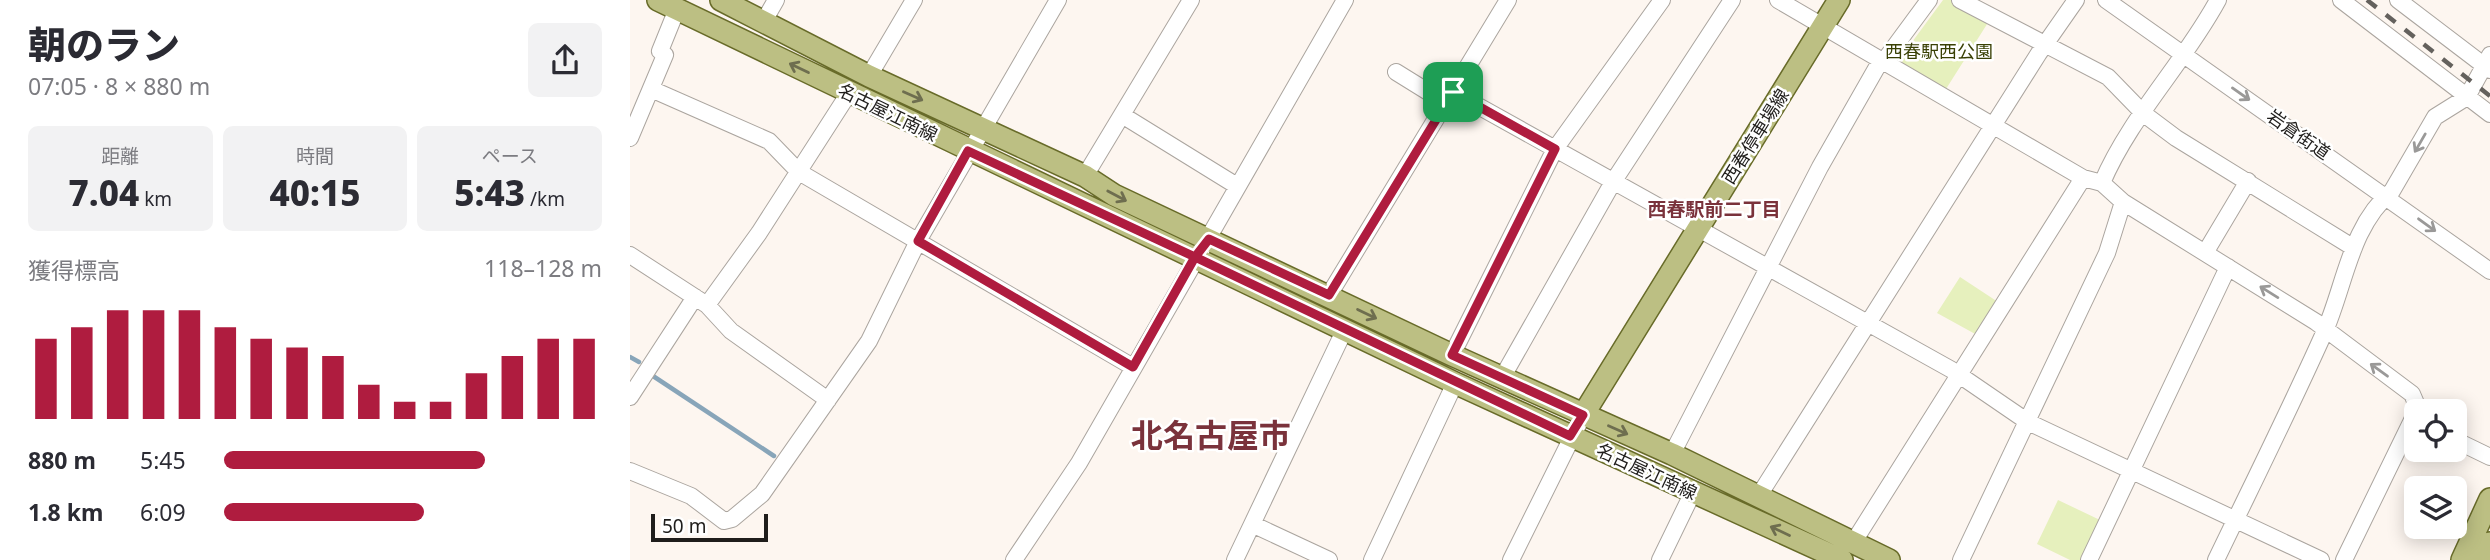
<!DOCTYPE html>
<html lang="ja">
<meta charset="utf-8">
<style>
:root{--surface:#fff;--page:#f2f2f3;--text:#2b2b33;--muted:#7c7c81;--accent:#af1c3f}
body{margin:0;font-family:"Noto Sans","Noto Sans JP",sans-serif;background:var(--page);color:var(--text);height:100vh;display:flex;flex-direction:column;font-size:26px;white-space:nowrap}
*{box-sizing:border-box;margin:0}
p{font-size:23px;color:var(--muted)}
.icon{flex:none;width:38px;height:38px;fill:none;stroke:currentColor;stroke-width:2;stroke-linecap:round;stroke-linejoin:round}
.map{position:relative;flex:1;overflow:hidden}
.side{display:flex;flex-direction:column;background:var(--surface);width:630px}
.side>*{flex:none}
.controls{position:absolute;left:1774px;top:399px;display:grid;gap:14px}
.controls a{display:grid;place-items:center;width:63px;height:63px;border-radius:10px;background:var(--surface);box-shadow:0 4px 18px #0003;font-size:35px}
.scale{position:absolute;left:21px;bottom:18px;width:117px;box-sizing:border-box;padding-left:7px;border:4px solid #1f1d1b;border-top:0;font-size:19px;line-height:24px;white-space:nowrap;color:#1f1d1b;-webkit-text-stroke:5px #fff;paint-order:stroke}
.pin{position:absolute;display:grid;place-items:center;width:60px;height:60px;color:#fff;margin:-30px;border-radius:14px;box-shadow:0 4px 10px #0006}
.round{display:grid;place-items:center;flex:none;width:74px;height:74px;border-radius:10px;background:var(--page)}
.headline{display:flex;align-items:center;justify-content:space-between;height:119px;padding:0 28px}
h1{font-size:38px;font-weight:800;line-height:52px}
.stats{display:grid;grid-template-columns:repeat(3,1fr);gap:10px;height:119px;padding:7px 28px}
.stats div{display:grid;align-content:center;border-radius:10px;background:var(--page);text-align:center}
.stats b{font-size:35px;font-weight:800}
.stats small{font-size:19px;font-weight:400}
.stats p{font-size:19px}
.chart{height:196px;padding:14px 28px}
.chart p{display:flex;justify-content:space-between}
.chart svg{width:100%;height:126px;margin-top:7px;stroke:var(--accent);stroke-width:6}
ul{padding:0 28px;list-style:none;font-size:23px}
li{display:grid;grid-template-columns:112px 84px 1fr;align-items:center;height:52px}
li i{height:18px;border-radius:9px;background:var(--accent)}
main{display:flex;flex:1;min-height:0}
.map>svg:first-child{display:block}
.green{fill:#e6f0bd}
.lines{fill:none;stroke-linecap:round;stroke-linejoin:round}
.stream{stroke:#88a5b9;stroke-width:4.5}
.minor-casing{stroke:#aba59f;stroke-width:18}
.major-casing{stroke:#686b29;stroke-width:24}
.minor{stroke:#fff;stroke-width:16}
.major{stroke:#bcbf83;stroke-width:21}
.rail{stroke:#64615d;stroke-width:4.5;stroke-dasharray:12 12;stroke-linecap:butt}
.oneway{stroke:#6e6e4f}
.oneway2{stroke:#9a9998}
.route-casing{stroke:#fff;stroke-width:14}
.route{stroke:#af1c3f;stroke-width:9}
.labels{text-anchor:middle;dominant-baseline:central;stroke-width:5;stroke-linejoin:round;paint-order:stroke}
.park-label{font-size:18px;fill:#394004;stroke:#fff}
.street-label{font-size:18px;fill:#1f1d1b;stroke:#fff}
.neighbourhood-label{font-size:19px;font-weight:bold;fill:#7a323b;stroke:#fff}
.town-label{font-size:32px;font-weight:bold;fill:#7a323b;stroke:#fff}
</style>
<main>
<section class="side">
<div class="headline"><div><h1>朝のラン</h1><p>07:05 · 8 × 880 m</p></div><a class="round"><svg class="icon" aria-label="share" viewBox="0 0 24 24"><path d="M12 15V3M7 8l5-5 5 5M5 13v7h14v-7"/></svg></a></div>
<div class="stats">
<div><p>距離</p><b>7.04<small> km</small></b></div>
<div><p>時間</p><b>40:15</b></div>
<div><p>ペース</p><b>5:43<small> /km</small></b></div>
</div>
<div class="chart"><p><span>獲得標高</span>118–128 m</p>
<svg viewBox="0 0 160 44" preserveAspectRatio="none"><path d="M5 44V16M15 44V12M25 44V6M35 44V6M45 44V6M55 44V12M65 44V16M75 44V19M85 44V22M95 44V32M105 44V38M115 44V38M125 44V28M135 44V22M145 44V16M155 44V16"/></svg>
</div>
<ul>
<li><b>880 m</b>5:45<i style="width:69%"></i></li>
<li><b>1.8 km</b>6:09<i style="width:53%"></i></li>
</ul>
</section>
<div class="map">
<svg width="1860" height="560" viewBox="0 0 1860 560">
<rect width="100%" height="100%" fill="#fdf6f0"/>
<path class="green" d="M1313,0H1321L1359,21L1316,89L1273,65L1271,57Z
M1330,277L1368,302L1347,335L1307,313Z
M1428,500L1470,520L1451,560H1440L1407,544Z"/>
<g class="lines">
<path class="stream" d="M0,357L9,362
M20,374L144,456"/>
<defs>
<path id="minor" d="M1148,0L1453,178L1472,183L1493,202L1686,322L1782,394L1788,408L1714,560
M1330,0L1478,77L1514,114L1546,138L1724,248
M1476,0L1860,271
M1711,0L1860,114
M1768,0L1860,70
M134,21L146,0
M1254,61L1299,0
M766,72L816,103
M239,76L284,0
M21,89L139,141L169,172L503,367
M823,92L1322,370L1398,422L1691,560
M492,115L607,186
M0,138L35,55L30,51L47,9
M455,176L561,0
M1472,183C1500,117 1554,63 1588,0
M1575,253L1618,181
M0,255L77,305L101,331L198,400
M699,295L878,0
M77,305L129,233L219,93
M822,355L925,149L1032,0
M872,378L983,182L1102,0
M0,397L65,297
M1825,440L1860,457
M1042,454L1190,167L1251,60
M0,471L61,496L94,521L102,519L132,494L239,341L288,241L428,0
M1128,497L1409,53L1446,0
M624,525L699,560
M1223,543L1453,178
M384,560L449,463L715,0
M605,560L715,329
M742,560L825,383
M881,560L953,415
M1030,560L1063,492
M1331,560L1477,253L1493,202
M1459,560L1598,267
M1586,560C1622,485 1660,409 1694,333C1715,286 1720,226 1762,191L1805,117L1837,97L1860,55"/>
<path id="major" d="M28,0L825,383L1212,560
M91,0L239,76L455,176L484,195L822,355L1042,454L1259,560
M953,415L1209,0
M1832,560L1860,499
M1852,560L1860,543"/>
</defs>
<use href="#minor" class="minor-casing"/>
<use href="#major" class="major-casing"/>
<use href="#minor" class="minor"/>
<use href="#major" class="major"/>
<path class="rail" d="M1737,0L1860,96"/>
</g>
<defs><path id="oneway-shaft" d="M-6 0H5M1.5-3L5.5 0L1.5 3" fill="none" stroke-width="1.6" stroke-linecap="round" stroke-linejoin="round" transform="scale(1.75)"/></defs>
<g class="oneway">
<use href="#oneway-shaft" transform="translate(169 68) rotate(-154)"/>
<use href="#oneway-shaft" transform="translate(283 96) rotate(24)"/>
<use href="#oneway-shaft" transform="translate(487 196) rotate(28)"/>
<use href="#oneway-shaft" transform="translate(737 314) rotate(26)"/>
<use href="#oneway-shaft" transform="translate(988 430) rotate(24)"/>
<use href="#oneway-shaft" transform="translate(1150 531) rotate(-155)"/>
</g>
<g class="oneway2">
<use href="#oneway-shaft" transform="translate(1611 94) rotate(35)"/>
<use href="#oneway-shaft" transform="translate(1790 143) rotate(120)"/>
<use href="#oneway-shaft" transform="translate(1797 225) rotate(36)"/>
<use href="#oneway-shaft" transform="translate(1639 292) rotate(-148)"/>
<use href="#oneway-shaft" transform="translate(1749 370) rotate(-144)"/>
</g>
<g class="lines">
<defs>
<path id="route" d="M823,92L699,295L579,239L565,257L338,151L288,241L503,367L565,257L940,436L953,415L822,355L925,149L823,92"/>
</defs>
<use href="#route" class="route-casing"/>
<use href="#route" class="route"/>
</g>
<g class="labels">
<g class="park-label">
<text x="1309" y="51">西春駅西公園</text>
</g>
<g class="street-label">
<text transform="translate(258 112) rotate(26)">名古屋江南線</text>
<text transform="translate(1669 134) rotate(35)">岩倉街道</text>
<text transform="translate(1125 136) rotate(-58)">西春停車場線</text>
<text transform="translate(1017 471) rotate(25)">名古屋江南線</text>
</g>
<g class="neighbourhood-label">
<text x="1084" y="209">西春駅前二丁目</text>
</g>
<g class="town-label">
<text x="581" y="434">北名古屋市</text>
</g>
</g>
</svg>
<div class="controls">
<a><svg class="icon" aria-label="locate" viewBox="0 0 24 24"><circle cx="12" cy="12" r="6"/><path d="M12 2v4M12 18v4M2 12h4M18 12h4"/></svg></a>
<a><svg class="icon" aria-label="layers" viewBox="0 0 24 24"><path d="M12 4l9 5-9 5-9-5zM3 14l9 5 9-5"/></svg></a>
</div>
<div class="scale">50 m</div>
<div class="pin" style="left:823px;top:92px;background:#1e9e55"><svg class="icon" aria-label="arrive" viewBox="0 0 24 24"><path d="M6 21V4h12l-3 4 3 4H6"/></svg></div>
</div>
</main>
